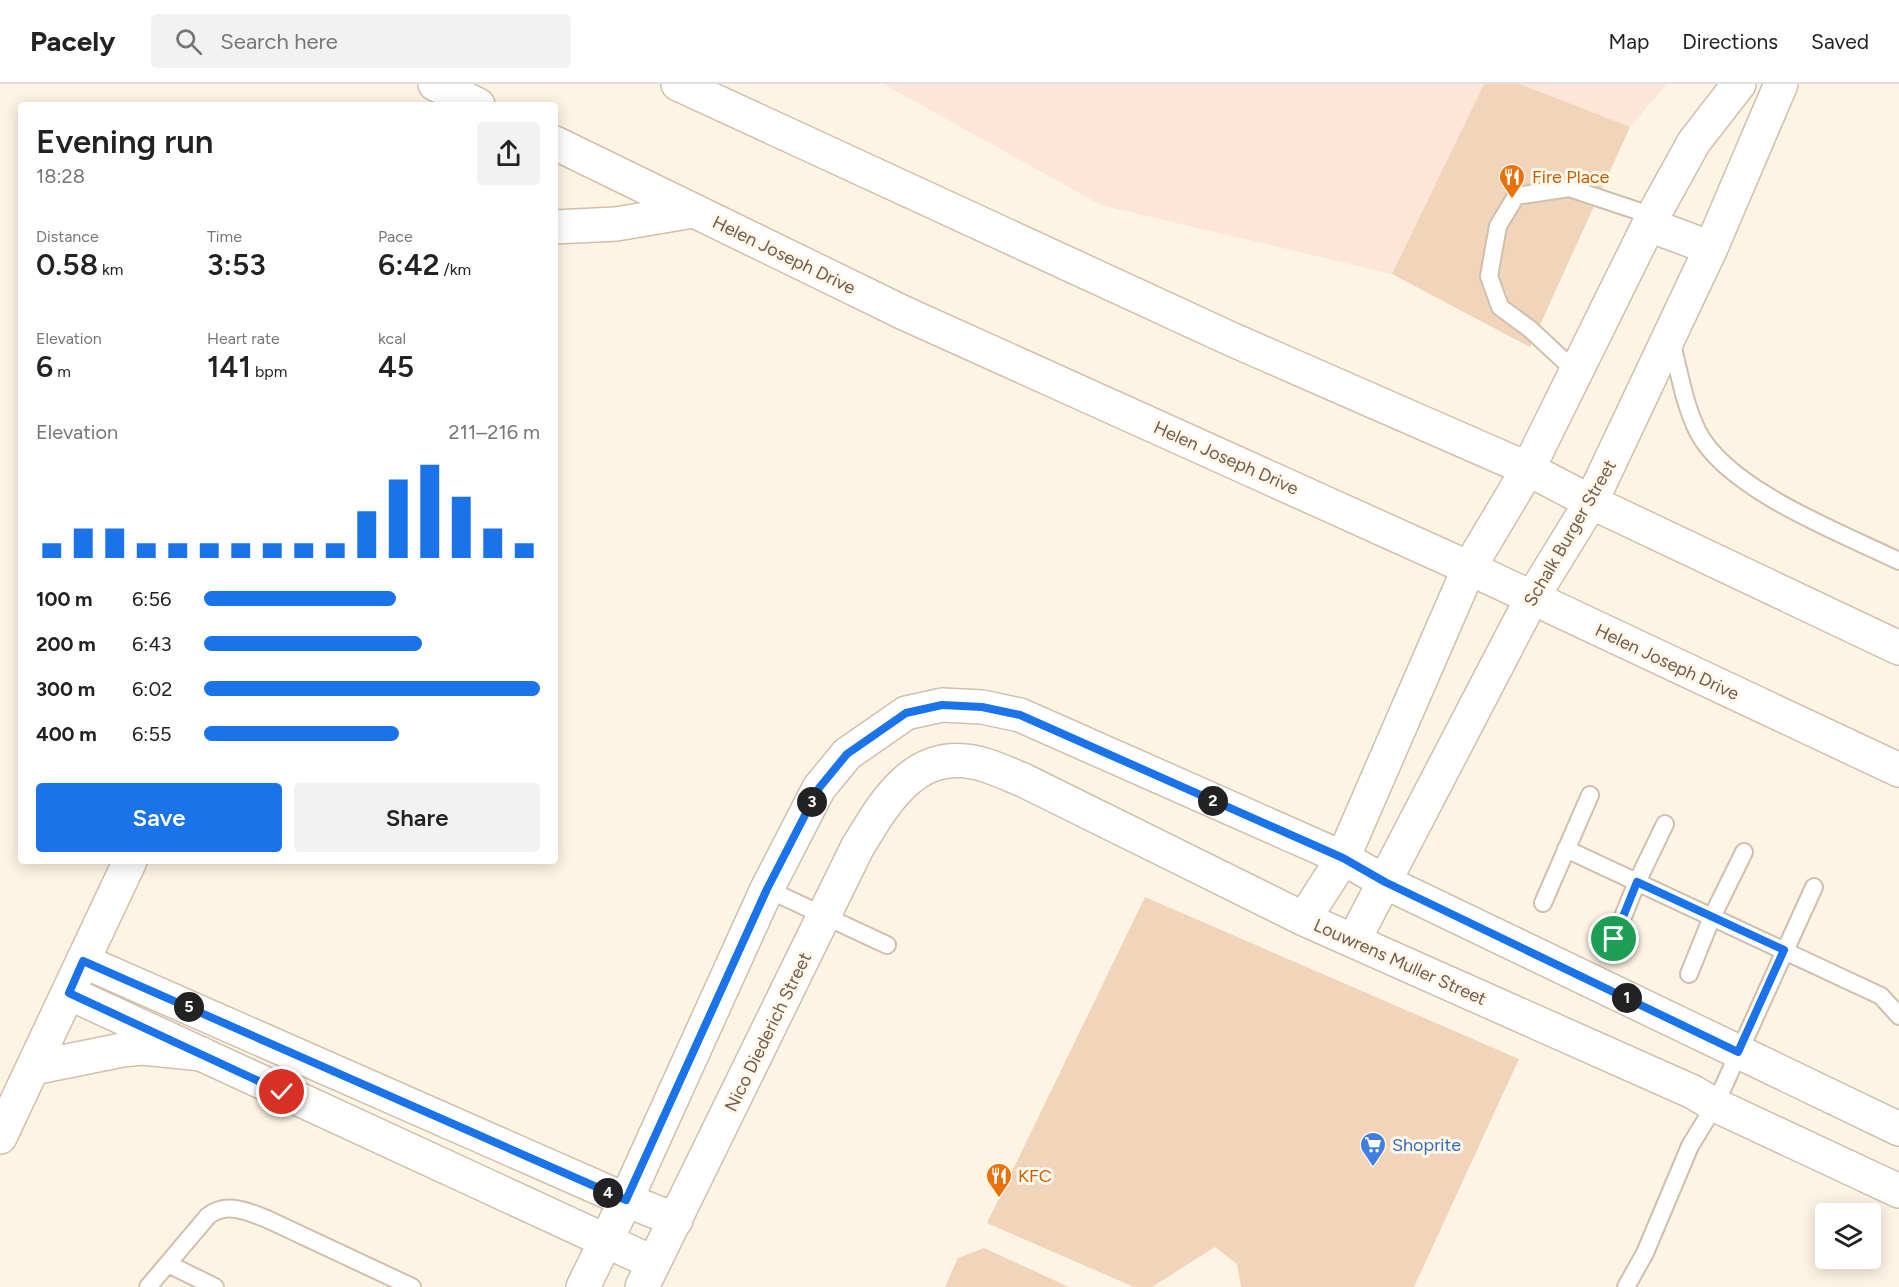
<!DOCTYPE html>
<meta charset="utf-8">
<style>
:root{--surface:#fff;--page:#f2f2f2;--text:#222;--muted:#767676;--line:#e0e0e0;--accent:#1a73e8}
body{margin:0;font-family:Figtree,sans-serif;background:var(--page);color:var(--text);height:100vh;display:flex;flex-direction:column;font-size:22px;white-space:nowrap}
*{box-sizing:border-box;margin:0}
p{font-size:20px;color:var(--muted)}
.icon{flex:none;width:33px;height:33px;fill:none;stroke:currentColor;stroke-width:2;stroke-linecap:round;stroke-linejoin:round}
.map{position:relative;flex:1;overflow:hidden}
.details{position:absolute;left:18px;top:18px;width:540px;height:762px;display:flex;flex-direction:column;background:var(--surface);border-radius:6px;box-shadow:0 3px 15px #0003}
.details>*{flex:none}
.tools{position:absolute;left:1815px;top:1119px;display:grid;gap:12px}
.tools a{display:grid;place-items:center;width:66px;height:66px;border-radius:6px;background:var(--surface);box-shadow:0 3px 15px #0003;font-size:30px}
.pin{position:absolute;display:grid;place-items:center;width:51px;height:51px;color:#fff;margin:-26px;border:3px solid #fff;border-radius:50%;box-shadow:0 2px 6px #0007}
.km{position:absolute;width:30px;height:30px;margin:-15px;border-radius:50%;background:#222;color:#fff;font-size:16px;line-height:30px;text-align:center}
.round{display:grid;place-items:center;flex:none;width:63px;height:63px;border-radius:6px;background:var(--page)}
.summary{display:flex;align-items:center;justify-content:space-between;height:102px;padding:0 18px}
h1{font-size:33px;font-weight:600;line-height:45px}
.figures{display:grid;grid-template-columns:repeat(3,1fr);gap:9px;height:102px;padding:6px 18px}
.figures div{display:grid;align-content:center}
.figures b{font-size:30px;font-weight:600}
.figures small{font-size:16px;font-weight:400}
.figures p{font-size:16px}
.chart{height:168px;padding:12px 18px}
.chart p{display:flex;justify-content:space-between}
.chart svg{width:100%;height:108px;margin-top:6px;stroke:var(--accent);stroke-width:6}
.action{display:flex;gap:12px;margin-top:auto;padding:12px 18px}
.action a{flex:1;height:69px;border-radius:6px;background:var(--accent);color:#fff;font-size:24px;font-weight:600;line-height:69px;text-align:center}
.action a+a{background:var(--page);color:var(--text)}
ul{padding:0 18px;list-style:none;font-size:20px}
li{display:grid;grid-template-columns:96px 72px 1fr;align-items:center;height:45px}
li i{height:15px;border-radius:8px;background:var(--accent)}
header{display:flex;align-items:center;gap:36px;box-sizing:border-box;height:84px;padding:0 30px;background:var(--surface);border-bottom:2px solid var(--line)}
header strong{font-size:28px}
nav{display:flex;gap:33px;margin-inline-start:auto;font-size:21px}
.search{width:420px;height:54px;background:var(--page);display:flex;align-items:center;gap:15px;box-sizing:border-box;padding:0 21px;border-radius:6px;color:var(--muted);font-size:22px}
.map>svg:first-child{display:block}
.commercial{fill:#fde5d8}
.building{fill:#f2d4bb}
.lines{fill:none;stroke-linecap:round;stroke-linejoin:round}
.lane-casing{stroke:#d0bfad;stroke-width:20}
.street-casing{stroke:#d0bfad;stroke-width:36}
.secondary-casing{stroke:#d3bfaa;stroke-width:36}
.lane{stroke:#fff;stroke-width:16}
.street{stroke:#fff;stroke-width:33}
.secondary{stroke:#fff;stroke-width:33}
.route-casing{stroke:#fff;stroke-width:12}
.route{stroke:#1a73e8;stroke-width:8}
.labels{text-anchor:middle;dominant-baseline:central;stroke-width:6;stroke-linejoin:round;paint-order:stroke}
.food-label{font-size:18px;fill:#c56008;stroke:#fff8eb;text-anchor:start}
.street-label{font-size:18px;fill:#755b49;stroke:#fff8eb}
.shop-label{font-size:18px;fill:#366cbe;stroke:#fff8eb;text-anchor:start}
</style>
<header>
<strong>Pacely</strong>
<div class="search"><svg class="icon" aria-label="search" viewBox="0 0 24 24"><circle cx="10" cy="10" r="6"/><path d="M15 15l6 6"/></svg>Search here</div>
<nav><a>Map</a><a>Directions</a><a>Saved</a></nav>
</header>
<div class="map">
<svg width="1899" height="1203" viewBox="0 0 1899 1203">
<rect width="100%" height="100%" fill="#fdf4e4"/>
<path class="commercial" d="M884,0H1484L1392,190L1101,121Z
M1520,0H1667L1630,43Z"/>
<path class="building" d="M1484,0H1520L1630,43L1530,263L1392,190Z
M1145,813L1519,975L1414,1203H1241L1237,1180L1215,1163L1152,1203H1134L987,1139Z
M984,1164L1069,1203H945L958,1174Z"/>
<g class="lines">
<defs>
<path id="lane" d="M1671,256C1679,287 1684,320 1698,348C1728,406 1841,449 1899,477
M1575,287L1530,245L1500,223L1489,192L1498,142L1516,112L1569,104L1653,132
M1566,765L1881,912L1899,932
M767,805L887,861
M1543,819L1590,711
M1614,855L1637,798L1665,740
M1689,890L1712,833L1744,768
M168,1180L215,1203
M148,1203L208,1132C227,1117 248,1128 267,1135L412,1203
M1626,1203L1645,1169L1690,1062L1715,1021L1814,803"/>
<path id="street" d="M1649,141L1711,164
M1304,835L1343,774L1469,484L1528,385L1653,132L1694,58L1739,0
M1354,856L1532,514L1591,418L1711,164L1781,0
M83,877L626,1116L676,1136
M69,909L654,1179
M583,1203L626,1116L767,805L819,704L847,670L906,629L942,621L982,623L1020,631L1343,774L1385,798L1899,1045
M642,1203L857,764C887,714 918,659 988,682C1000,686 1011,691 1023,696L1304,835L1693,1008L1715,1021L1899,1107"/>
<path id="secondary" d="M435,0L478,21
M678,0L1231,255L1528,385L1591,418L1899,564
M555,59L904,229L1469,484L1899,686
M555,143L616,140L693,127
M33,984L122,966L143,964L202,970
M0,1053L130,777"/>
</defs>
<use href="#lane" class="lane-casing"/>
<use href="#street" class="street-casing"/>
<use href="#secondary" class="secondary-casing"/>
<use href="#lane" class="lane"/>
<use href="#street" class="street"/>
<use href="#secondary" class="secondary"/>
</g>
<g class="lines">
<defs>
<path id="route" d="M282,1008L69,909L83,877L626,1116L767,805L819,704L847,670L906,629L942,621L982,623L1020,631L1343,774L1385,798L1738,968L1784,866L1637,798L1614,855"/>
</defs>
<use href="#route" class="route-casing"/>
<use href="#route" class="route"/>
</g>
<defs>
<symbol id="restaurant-pin" viewBox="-11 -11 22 30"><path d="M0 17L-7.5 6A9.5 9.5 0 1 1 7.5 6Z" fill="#e8710a" stroke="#fff8eb"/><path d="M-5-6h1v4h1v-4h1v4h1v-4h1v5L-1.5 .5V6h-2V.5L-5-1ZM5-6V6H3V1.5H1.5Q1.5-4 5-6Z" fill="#fff"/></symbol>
<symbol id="supermarket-pin" viewBox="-11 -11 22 30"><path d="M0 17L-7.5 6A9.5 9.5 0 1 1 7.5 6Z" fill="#3f7fe0" stroke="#fff8eb"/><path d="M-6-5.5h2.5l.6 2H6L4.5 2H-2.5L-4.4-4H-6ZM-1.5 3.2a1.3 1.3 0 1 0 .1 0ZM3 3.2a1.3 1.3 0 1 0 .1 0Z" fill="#fff"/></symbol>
</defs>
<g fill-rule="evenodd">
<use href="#restaurant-pin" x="1497" y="78" width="30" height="40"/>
<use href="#supermarket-pin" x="1358" y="1046" width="30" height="40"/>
<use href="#restaurant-pin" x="984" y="1077" width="30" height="40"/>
</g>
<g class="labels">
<g class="food-label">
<text x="1532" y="93">Fire Place</text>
<text x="1018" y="1092">KFC</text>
</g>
<g class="street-label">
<text transform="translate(784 171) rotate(26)">Helen Joseph Drive</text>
<text transform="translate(1226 374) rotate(24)">Helen Joseph Drive</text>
<text transform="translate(1570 449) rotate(-60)">Schalk Burger Street</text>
<text transform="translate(1667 578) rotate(25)">Helen Joseph Drive</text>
<text transform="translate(1400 878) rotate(24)">Louwrens Muller Street</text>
<text transform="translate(768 948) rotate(-64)">Nico Diederich Street</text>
</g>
<g class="shop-label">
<text x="1392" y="1061">Shoprite</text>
</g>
</g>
</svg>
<div class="tools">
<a><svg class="icon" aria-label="layers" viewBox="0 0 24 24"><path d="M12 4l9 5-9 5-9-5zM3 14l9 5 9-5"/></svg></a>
</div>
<div class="pin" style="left:1614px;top:855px;background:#1e9e55"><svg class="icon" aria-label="arrive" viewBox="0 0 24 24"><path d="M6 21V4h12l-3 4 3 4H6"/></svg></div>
<div class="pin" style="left:282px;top:1008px;background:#d93025"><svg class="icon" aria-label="check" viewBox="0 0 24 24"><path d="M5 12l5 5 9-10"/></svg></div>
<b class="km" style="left:1627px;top:914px">1</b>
<b class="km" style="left:1213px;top:717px">2</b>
<b class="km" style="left:812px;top:718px">3</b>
<b class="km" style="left:608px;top:1109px">4</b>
<b class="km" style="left:189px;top:923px">5</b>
<section class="details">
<div class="summary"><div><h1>Evening run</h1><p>18:28</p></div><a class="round"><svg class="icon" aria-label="share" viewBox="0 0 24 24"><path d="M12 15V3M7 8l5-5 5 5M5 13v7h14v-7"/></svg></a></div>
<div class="figures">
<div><p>Distance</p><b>0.58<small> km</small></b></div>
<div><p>Time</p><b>3:53</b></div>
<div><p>Pace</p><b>6:42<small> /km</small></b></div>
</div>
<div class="figures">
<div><p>Elevation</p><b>6<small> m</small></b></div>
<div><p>Heart rate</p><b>141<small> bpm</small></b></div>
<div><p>kcal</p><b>45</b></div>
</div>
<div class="chart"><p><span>Elevation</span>211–216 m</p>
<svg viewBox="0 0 160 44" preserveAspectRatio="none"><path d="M5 44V38M15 44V32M25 44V32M35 44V38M45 44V38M55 44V38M65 44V38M75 44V38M85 44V38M95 44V38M105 44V25M115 44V12M125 44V6M135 44V19M145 44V32M155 44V38"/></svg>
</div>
<ul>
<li><b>100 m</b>6:56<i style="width:57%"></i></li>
<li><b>200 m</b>6:43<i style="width:65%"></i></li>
<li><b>300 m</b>6:02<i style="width:100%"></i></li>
<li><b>400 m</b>6:55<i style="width:58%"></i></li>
</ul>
<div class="action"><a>Save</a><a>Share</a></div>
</section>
</div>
